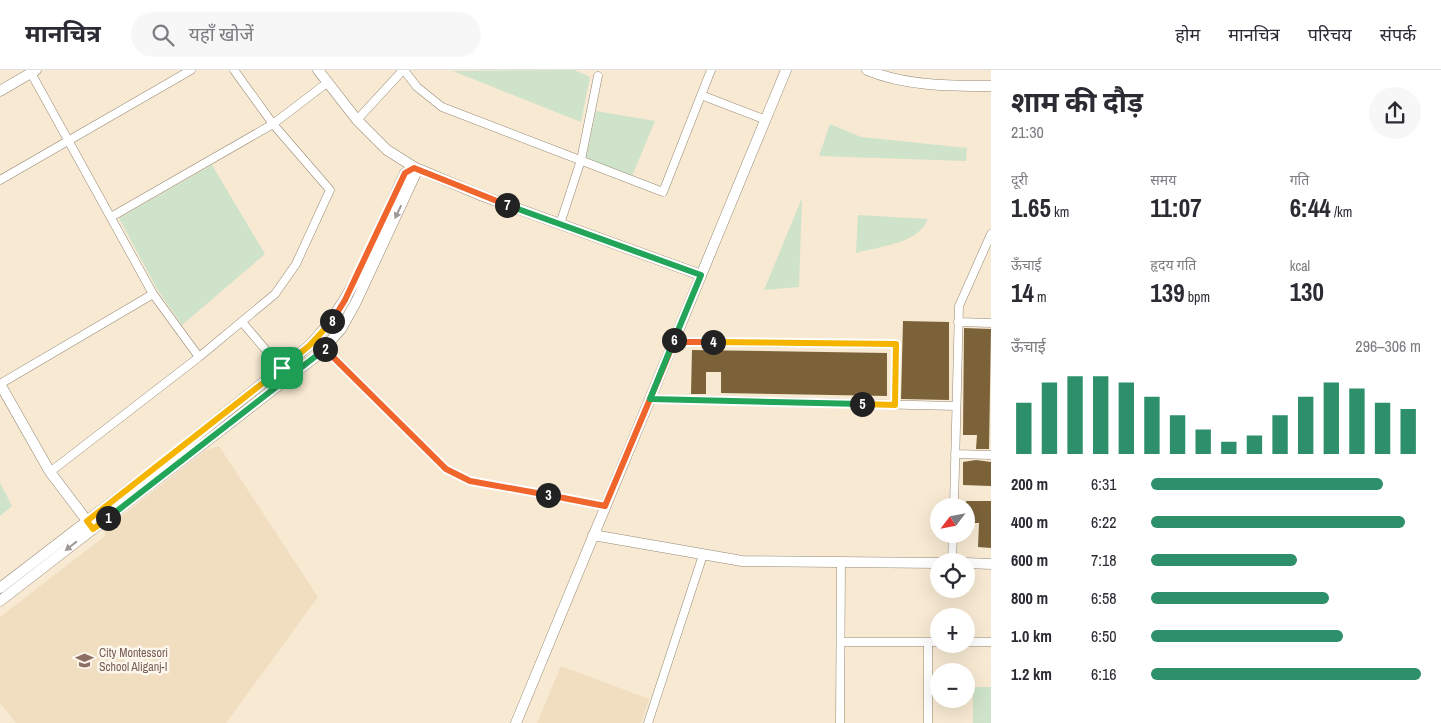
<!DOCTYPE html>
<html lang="hi">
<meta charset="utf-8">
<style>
:root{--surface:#fff;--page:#f7f7f7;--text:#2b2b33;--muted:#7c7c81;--line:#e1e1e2;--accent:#2d906b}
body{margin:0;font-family:"Archivo Narrow","Noto Sans Devanagari",sans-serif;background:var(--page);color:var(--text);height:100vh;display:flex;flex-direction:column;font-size:19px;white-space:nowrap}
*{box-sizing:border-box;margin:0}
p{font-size:16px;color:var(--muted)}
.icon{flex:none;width:28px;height:28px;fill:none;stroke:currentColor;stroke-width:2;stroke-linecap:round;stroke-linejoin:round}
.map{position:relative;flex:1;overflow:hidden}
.panel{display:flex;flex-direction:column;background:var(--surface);width:450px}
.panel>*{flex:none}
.needle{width:32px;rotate:238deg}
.buttons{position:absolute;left:930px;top:428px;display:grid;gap:10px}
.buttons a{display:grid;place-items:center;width:45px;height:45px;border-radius:50%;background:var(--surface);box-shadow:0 5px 20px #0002;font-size:25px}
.pin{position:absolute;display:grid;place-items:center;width:42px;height:42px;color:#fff;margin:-21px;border-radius:10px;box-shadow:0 2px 8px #0006}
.km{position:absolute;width:25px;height:25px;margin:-12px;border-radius:50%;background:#222;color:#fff;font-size:14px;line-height:25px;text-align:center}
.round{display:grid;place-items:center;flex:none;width:52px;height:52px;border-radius:26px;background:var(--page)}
.head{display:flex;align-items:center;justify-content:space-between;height:85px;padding:0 20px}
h1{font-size:28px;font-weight:700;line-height:38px}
.metrics{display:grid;grid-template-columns:repeat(3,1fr);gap:8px;height:85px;padding:5px 20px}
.metrics div{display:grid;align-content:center}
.metrics b{font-size:25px;font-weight:700}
.metrics small{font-size:14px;font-weight:400}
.metrics p{font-size:14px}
.chart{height:140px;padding:10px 20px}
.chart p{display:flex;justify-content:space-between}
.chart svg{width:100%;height:90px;margin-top:5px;stroke:var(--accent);stroke-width:6}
ul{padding:0 20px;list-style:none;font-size:16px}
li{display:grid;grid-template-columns:80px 60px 1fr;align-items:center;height:38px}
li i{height:12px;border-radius:6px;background:var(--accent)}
header{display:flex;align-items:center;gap:30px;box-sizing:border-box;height:70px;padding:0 25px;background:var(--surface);border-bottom:1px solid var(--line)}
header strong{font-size:24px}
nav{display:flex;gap:28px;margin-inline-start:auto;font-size:18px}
.search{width:350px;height:45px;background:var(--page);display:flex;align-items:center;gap:12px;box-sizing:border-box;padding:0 18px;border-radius:28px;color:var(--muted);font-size:19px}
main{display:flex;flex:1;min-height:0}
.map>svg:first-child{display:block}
.built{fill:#f1dec1}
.green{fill:#cee3ca}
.building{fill:#7b6239}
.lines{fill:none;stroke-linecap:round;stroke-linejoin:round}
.street-casing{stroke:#968975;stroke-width:9}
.secondary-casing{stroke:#968975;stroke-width:11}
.street{stroke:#fff;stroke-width:8}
.secondary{stroke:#fff;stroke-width:10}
.oneway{fill:#9c9995}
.split-1-casing{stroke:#fff;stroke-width:10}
.split-2-casing{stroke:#fff;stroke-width:10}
.split-3-casing{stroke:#fff;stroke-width:10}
.split-4-casing{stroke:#fff;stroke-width:10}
.split-5-casing{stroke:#fff;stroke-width:10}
.split-6-casing{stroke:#fff;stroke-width:10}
.split-7-casing{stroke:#fff;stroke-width:10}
.split-8-casing{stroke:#fff;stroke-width:10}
.split-9-casing{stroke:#fff;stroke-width:10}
.split-1{stroke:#f5b400;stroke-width:6}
.split-2{stroke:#22a559;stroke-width:6}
.split-3{stroke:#f0652b;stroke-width:6}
.split-4{stroke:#f0652b;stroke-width:6}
.split-5{stroke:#f5b400;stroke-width:6}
.split-6{stroke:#22a559;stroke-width:6}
.split-7{stroke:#22a559;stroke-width:6}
.split-8{stroke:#f0652b;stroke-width:6}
.split-9{stroke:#f5b400;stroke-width:6}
.labels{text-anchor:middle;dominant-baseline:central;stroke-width:5;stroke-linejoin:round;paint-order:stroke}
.education-label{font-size:12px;fill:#785e54;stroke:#fdf7ee;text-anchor:start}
</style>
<header>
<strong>मानचित्र</strong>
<div class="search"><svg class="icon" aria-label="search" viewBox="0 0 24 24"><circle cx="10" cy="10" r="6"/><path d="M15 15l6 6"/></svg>यहाँ खोजें</div>
<nav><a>होम</a><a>मानचित्र</a><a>परिचय</a><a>संपर्क</a></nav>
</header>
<main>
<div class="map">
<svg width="991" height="653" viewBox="0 0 991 653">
<rect width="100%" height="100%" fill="#f7e9d2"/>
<path class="built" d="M219,376L318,527L226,653H16L0,633V547L105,466L104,460L206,380Z
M561,596L649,629L641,653H537Z"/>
<path class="green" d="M574,0L590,7L581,52L453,1Z
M596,41L655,51L632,106L586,88Z
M830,54L861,67L967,78L966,91L819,86Z
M212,95L265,184L182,255L157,219L119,148Z
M802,128L799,217L764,220Z
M858,145L928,149C918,174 880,176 856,183Z
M0,413L12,436L0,446Z
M973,617H991V653H973Z"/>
<path class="building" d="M903,251L949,252V330L901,329Z
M964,258L991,259L989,379H976L977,365H963Z
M692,280L887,283V326L721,323V302H706V324H691Z
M976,390L991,392V416L963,415V392Z
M966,431H991V478L978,477L979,453H966Z"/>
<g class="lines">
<defs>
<path id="street" d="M404,0L417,17L442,37L663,122L711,0
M31,3L153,224L199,287
M701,25L766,50
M357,50L403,0
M0,110L191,0
M111,147L273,54L328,12
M560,154L581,90L598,6
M242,252L289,307
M958,252L991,253
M316,270L446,399L470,411L605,436
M674,272L896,274L895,335
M0,314L153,224
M650,329L956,336
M955,384L991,385
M50,402L199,287L275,224L296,194L330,120L273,54L234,0
M954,436L959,236L991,164
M952,491L953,464
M841,572H939
M966,572H991
M648,653L703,485
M840,653L841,492
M928,653V572"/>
<path id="secondary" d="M318,0L357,50L387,80L414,97L480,125L701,205
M867,0C904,16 951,16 991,16
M0,21L36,0
M0,314L50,402L91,456
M593,465L742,491L939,493
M966,493L991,494
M0,518L169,388L310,275C355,228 378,161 405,103L414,97L415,105L356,232L341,259L318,285L0,531
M516,653L786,0"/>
</defs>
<use href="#street" class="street-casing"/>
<use href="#secondary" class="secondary-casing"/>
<use href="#street" class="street"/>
<use href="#secondary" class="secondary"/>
</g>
<defs><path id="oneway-solid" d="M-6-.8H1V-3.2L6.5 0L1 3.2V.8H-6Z" transform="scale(1.25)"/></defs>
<g class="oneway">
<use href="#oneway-solid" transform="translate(398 142) rotate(115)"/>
<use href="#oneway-solid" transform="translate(71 476) rotate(142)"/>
</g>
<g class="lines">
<defs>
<path id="split-1" d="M108,448L93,459L87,451L282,298"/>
<path id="split-2" d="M108,448L325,279"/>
<path id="split-3" d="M325,279L446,399L470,411L548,425"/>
<path id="split-4" d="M548,425L605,436L674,272H713"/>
<path id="split-5" d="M713,272L896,274L895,335L862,334"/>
<path id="split-6" d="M674,270L650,329L862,334"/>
<path id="split-7" d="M507,135L701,205L674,270"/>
<path id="split-8" d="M332,251L345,230L405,103L414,98L507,135"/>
<path id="split-9" d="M282,298L310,275L332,251"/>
</defs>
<use href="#split-1" class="split-1-casing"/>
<use href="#split-2" class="split-2-casing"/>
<use href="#split-3" class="split-3-casing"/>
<use href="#split-4" class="split-4-casing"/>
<use href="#split-5" class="split-5-casing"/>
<use href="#split-6" class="split-6-casing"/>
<use href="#split-7" class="split-7-casing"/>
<use href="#split-8" class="split-8-casing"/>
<use href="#split-9" class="split-9-casing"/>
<use href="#split-1" class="split-1"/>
<use href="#split-2" class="split-2"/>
<use href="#split-3" class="split-3"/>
<use href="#split-4" class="split-4"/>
<use href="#split-5" class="split-5"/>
<use href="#split-6" class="split-6"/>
<use href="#split-7" class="split-7"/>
<use href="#split-8" class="split-8"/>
<use href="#split-9" class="split-9"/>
</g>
<defs>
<symbol id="school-bare" viewBox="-9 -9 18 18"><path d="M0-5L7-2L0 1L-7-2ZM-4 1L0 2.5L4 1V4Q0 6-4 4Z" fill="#8d6e63" stroke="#fdf7ee" stroke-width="2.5" paint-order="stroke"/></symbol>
</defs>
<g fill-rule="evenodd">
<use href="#school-bare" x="72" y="578" width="25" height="25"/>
</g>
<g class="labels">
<g class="education-label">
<text x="99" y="583">City Montessori<tspan x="99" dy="14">School Aliganj-I</tspan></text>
</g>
</g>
</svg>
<div class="buttons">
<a><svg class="needle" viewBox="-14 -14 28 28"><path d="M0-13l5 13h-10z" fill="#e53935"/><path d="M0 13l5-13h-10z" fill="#7c7c81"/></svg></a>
<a><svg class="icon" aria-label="locate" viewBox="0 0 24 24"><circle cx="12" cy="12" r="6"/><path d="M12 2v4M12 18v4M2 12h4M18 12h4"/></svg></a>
<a>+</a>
<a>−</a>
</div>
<div class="pin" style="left:282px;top:298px;background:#1e9e55"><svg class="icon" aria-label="arrive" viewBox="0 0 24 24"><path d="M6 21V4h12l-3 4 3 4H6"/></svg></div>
<b class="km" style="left:108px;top:448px">1</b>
<b class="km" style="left:325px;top:279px">2</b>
<b class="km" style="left:548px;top:425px">3</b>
<b class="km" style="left:713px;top:272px">4</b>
<b class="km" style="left:862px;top:334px">5</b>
<b class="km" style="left:674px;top:270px">6</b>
<b class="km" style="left:507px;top:135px">7</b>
<b class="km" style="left:332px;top:251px">8</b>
</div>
<section class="panel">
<div class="head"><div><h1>शाम की दौड़</h1><p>21:30</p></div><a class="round"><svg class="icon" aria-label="share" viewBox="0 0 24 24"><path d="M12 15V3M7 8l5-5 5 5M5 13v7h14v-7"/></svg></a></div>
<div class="metrics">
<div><p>दूरी</p><b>1.65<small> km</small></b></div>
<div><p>समय</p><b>11:07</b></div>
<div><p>गति</p><b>6:44<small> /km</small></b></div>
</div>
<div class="metrics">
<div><p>ऊँचाई</p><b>14<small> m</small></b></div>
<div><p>हृदय गति</p><b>139<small> bpm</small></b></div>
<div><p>kcal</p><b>130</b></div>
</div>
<div class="chart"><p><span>ऊँचाई</span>296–306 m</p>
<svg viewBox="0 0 160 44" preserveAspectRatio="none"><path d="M5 44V19M15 44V9M25 44V6M35 44V6M45 44V9M55 44V16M65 44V25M75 44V32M85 44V38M95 44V35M105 44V25M115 44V16M125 44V9M135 44V12M145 44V19M155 44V22"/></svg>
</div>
<ul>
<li><b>200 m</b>6:31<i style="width:86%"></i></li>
<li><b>400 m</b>6:22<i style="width:94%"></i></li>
<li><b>600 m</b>7:18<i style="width:54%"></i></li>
<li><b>800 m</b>6:58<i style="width:66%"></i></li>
<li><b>1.0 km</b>6:50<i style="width:71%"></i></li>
<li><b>1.2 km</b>6:16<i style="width:100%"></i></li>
</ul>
</section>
</main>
